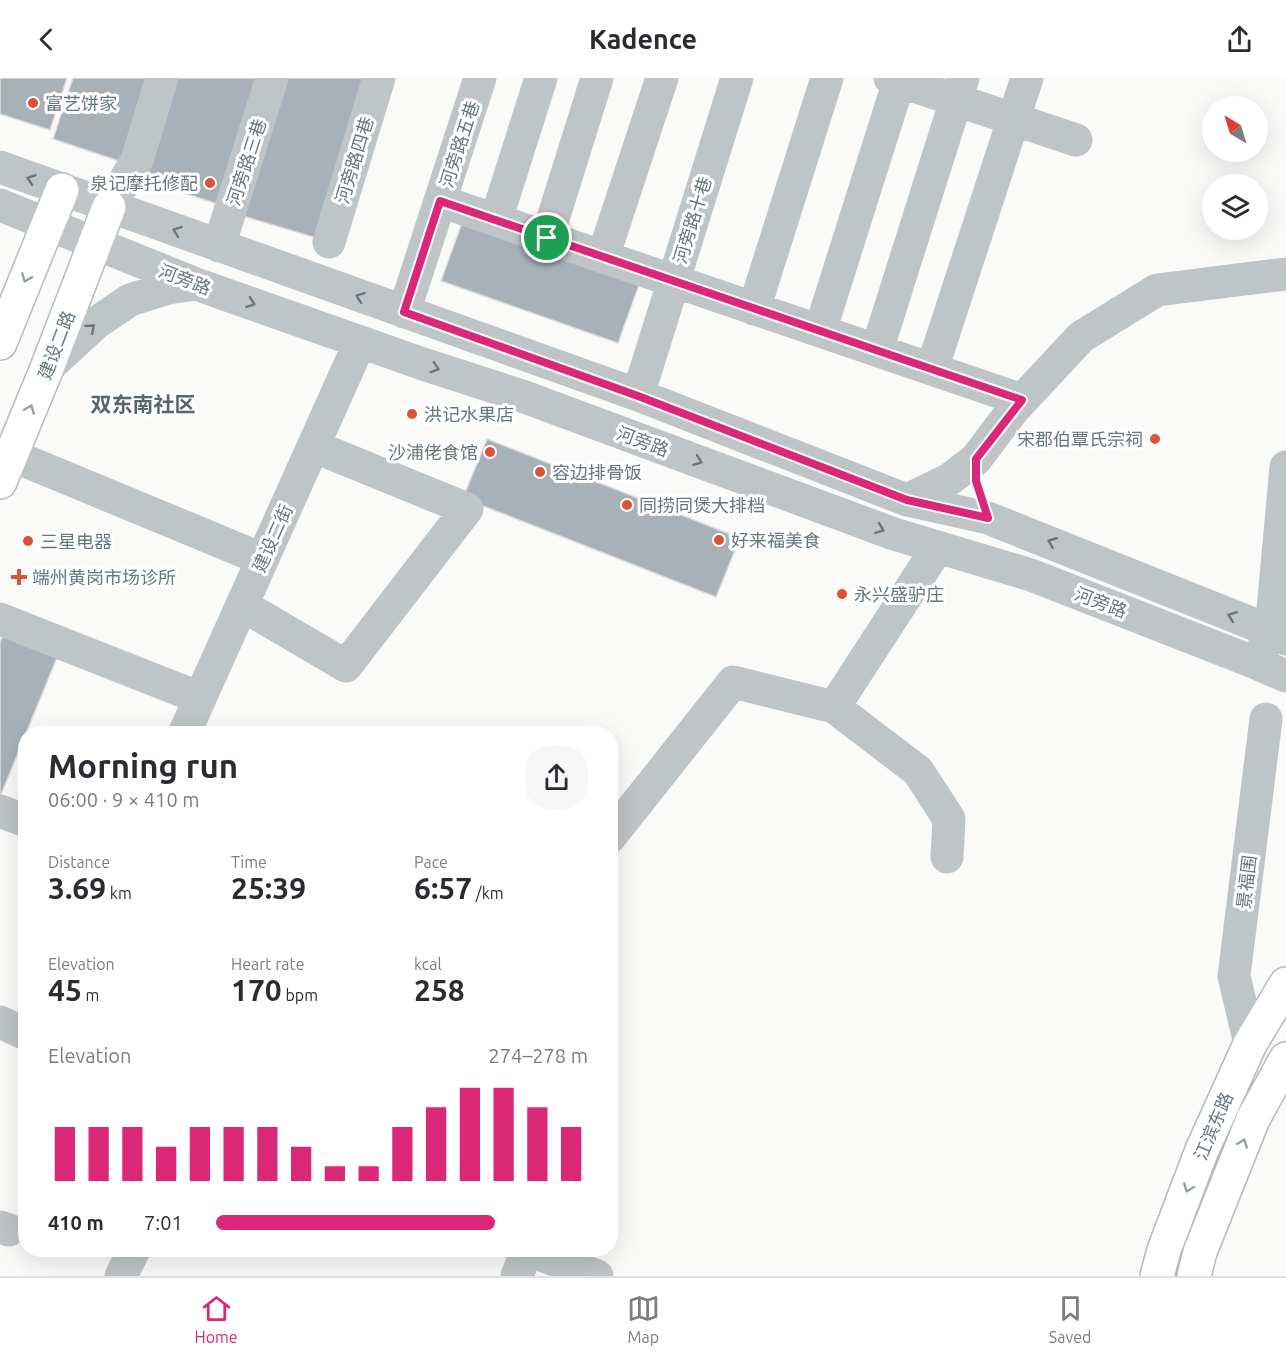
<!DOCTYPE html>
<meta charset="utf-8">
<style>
:root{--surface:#fff;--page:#f7f7f7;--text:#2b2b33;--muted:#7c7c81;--line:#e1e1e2;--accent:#db2777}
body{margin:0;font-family:Ubuntu,"Noto Sans SC",sans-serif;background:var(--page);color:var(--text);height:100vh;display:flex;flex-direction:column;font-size:22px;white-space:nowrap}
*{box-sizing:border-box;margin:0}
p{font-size:20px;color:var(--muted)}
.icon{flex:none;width:33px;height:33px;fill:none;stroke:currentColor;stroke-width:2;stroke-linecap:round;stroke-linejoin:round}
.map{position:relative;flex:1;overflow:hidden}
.panel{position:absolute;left:18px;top:648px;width:600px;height:531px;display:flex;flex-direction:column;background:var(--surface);border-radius:24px;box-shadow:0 6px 24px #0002}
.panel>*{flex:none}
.needle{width:39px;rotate:322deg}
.buttons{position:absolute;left:1202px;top:18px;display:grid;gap:12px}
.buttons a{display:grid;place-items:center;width:66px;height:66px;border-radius:50%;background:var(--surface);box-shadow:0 6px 24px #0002;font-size:30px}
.pin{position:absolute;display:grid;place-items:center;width:51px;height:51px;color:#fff;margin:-26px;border:3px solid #fff;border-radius:50%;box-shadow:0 2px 6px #0007}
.round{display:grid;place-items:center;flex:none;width:63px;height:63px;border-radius:24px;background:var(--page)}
.headline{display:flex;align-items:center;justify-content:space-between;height:102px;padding:0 30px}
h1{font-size:33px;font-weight:600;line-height:45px}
.figures{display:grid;grid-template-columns:repeat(3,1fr);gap:9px;height:102px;padding:6px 30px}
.figures div{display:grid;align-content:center}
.figures b{font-size:30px;font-weight:600}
.figures small{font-size:16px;font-weight:400}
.figures p{font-size:16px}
.chart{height:168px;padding:12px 30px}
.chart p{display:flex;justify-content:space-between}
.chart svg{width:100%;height:108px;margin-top:6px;stroke:var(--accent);stroke-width:6}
ul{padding:0 30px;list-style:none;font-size:20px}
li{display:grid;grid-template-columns:96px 72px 1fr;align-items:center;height:45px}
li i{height:15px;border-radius:8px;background:var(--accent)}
header{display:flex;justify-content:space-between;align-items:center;height:78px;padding:0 30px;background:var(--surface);font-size:27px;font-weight:600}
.menu{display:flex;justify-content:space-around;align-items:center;height:84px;border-top:2px solid var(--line);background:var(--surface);font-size:16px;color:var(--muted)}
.menu a{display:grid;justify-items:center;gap:3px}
.menu .active{color:var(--accent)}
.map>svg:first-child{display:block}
.building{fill:#a8b1b7;stroke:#dcdcda;stroke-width:1.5}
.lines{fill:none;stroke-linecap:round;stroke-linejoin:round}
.major-casing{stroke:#b5babe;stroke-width:36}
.minor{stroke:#bfc4c7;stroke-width:33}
.major{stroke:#fff;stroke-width:33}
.oneway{stroke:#667781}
.oneway2{stroke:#94a0a7}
.route-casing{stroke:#fff;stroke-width:12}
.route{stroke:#db2777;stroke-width:8}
.poi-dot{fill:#db5237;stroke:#fff;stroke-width:2}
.labels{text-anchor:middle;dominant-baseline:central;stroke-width:6;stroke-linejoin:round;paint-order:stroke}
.poi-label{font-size:18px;fill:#667781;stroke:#fff;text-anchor:start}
.street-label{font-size:18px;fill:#667781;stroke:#fff}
.quarter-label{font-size:21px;font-weight:bold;fill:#58656d;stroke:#fff}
</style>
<header><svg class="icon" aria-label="back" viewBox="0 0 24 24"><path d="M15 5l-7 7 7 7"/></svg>Kadence<svg class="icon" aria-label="share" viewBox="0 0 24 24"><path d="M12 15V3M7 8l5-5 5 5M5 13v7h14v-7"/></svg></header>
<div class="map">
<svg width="1286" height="1198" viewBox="0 0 1286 1198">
<rect width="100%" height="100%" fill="#fafaf8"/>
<path class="building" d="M0,0H67L50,52L0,36Z
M73,0H150L122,84L53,61Z
M175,0H264L224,128L143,102Z
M286,0H373L323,162L243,138Z
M462,145L639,207L618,265L441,203Z
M487,361L740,460L716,519L463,420Z
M4,555L58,577L0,719V564Z"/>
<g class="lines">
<defs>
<path id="major" d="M0,265L62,112
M0,404L47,290L109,129
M1157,1198L1164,1172L1202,1072L1250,966L1286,906
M1194,1198L1200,1174L1253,1041L1286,981"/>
</defs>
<use href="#major" class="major-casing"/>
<path class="minor" d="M890,0L1076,62
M0,89L638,317L907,422L988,440L1271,553L1286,561
M440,123L1022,322
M0,127L196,206L423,286L522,318L894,456L1031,497L1256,585L1286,598
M109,129L137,82L162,0
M496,142L541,0
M547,160L597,0
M329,164L379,0
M219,168L272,0
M603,179L662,0
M754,231L827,0
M404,234L480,0
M820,253L900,0
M877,272L963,0
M47,290L96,245L130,222L168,210L196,206
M932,291L1027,0
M638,317L737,0
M11,377L262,481
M907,422L950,401L976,381L1013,332L1081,259L1157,212L1286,196
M242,527L346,588L467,431L313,368
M0,541L200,620
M1262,573L1271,553L1286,389
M834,629L938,469
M184,656L360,264
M0,733L26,743
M610,759L733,604L834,629L918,693L949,741L947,779
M0,944L26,956
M1250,966L1234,898L1266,641
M0,1149L9,1152
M528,1172L597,1198
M121,1198L134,1172
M517,1198L527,1172"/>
<use href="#major" class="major"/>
</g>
<defs><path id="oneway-chevron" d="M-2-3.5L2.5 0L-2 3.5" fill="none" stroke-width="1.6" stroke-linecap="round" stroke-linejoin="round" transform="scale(1.5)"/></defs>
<g class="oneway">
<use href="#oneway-chevron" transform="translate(31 101) rotate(-161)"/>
<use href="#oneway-chevron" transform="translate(177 153) rotate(-160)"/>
<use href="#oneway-chevron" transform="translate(360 219) rotate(-160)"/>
<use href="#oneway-chevron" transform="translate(251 225) rotate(20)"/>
<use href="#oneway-chevron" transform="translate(91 250) rotate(-41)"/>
<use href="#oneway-chevron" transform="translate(435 290) rotate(18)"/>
<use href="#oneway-chevron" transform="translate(698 383) rotate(20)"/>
<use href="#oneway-chevron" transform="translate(880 451) rotate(20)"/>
<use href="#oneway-chevron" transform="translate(1052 464) rotate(-158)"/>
<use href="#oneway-chevron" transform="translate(1232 538) rotate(-158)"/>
</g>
<g class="oneway2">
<use href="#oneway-chevron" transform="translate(26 200) rotate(112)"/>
<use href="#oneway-chevron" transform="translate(30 331) rotate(-68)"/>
<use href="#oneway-chevron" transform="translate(1243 1065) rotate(-69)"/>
<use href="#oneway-chevron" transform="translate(1188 1110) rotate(111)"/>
</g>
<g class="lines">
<defs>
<path id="route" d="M440,123L1022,322L976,381V403L988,440L907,422L638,318L404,234Z"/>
</defs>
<use href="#route" class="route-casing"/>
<use href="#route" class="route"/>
</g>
<g class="poi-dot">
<circle cx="33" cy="25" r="6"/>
<circle cx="210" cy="105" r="6"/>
<circle cx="412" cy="336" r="6"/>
<circle cx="1155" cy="361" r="6"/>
<circle cx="490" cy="374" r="6"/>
<circle cx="540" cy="394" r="6"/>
<circle cx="627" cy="427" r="6"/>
<circle cx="719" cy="462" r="6"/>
<circle cx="28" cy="463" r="6"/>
<path d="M16 490h6v6h6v6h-6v6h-6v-6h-6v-6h6z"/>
<circle cx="842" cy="516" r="6"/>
</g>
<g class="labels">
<g class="poi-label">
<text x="45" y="25">富艺饼家</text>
<text x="198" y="105" text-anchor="end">泉记摩托修配</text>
<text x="424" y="336">洪记水果店</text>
<text x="1143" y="361" text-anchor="end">宋郡伯覃氏宗祠</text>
<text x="478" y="374" text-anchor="end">沙浦佬食馆</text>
<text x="552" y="394">容边排骨饭</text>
<text x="639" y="427">同捞同煲大排档</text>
<text x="731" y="462">好来福美食</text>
<text x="40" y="463">三星电器</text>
<text x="32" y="499">端州黄岗市场诊所</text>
<text x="854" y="516">永兴盛驴庄</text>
</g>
<g class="street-label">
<text transform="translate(459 66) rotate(-72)">河旁路五巷</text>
<text transform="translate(354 82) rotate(-73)">河旁路四巷</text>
<text transform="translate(246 84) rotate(-72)">河旁路三巷</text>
<text transform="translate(692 142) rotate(-73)">河旁路十巷</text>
<text transform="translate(185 201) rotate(21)">河旁路</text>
<text transform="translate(56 267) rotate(-69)">建设二路</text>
<text transform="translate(643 363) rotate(20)">河旁路</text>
<text transform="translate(272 460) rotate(-66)">建设二街</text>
<text transform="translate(1101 524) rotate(21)">河旁路</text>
<text transform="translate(1246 804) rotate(-83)">景福围</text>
<text transform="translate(1213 1048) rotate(-67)">江滨东路</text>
</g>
<g class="quarter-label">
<text x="143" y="326">双东南社区</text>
</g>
</g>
</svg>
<div class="buttons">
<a><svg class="needle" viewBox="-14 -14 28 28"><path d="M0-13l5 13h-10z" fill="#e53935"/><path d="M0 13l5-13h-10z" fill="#7c7c81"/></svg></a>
<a><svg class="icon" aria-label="layers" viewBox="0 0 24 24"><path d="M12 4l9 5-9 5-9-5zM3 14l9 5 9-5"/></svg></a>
</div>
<div class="pin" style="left:547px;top:160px;background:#1e9e55"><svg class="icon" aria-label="arrive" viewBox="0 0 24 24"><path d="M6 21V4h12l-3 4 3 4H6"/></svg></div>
<section class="panel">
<div class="headline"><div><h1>Morning run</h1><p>06:00 · 9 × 410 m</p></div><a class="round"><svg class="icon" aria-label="share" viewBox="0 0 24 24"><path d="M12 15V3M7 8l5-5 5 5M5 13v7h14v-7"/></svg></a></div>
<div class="figures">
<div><p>Distance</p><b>3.69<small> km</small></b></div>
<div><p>Time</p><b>25:39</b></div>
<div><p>Pace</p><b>6:57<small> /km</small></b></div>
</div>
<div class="figures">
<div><p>Elevation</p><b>45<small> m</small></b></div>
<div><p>Heart rate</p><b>170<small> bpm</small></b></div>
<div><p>kcal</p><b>258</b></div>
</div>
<div class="chart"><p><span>Elevation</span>274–278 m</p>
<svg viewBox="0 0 160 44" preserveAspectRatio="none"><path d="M5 44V22M15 44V22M25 44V22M35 44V30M45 44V22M55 44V22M65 44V22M75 44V30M85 44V38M95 44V38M105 44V22M115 44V14M125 44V6M135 44V6M145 44V14M155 44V22"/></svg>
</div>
<ul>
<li><b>410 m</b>7:01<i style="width:75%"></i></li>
</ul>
</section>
</div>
<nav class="menu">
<a class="active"><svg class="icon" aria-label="home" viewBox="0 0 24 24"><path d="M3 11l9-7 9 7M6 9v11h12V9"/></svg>Home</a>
<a><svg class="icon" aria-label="map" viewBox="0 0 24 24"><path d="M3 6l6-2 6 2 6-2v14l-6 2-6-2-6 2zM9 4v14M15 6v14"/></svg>Map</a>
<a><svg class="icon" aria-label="saved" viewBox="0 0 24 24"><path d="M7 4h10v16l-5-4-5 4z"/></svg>Saved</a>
</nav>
